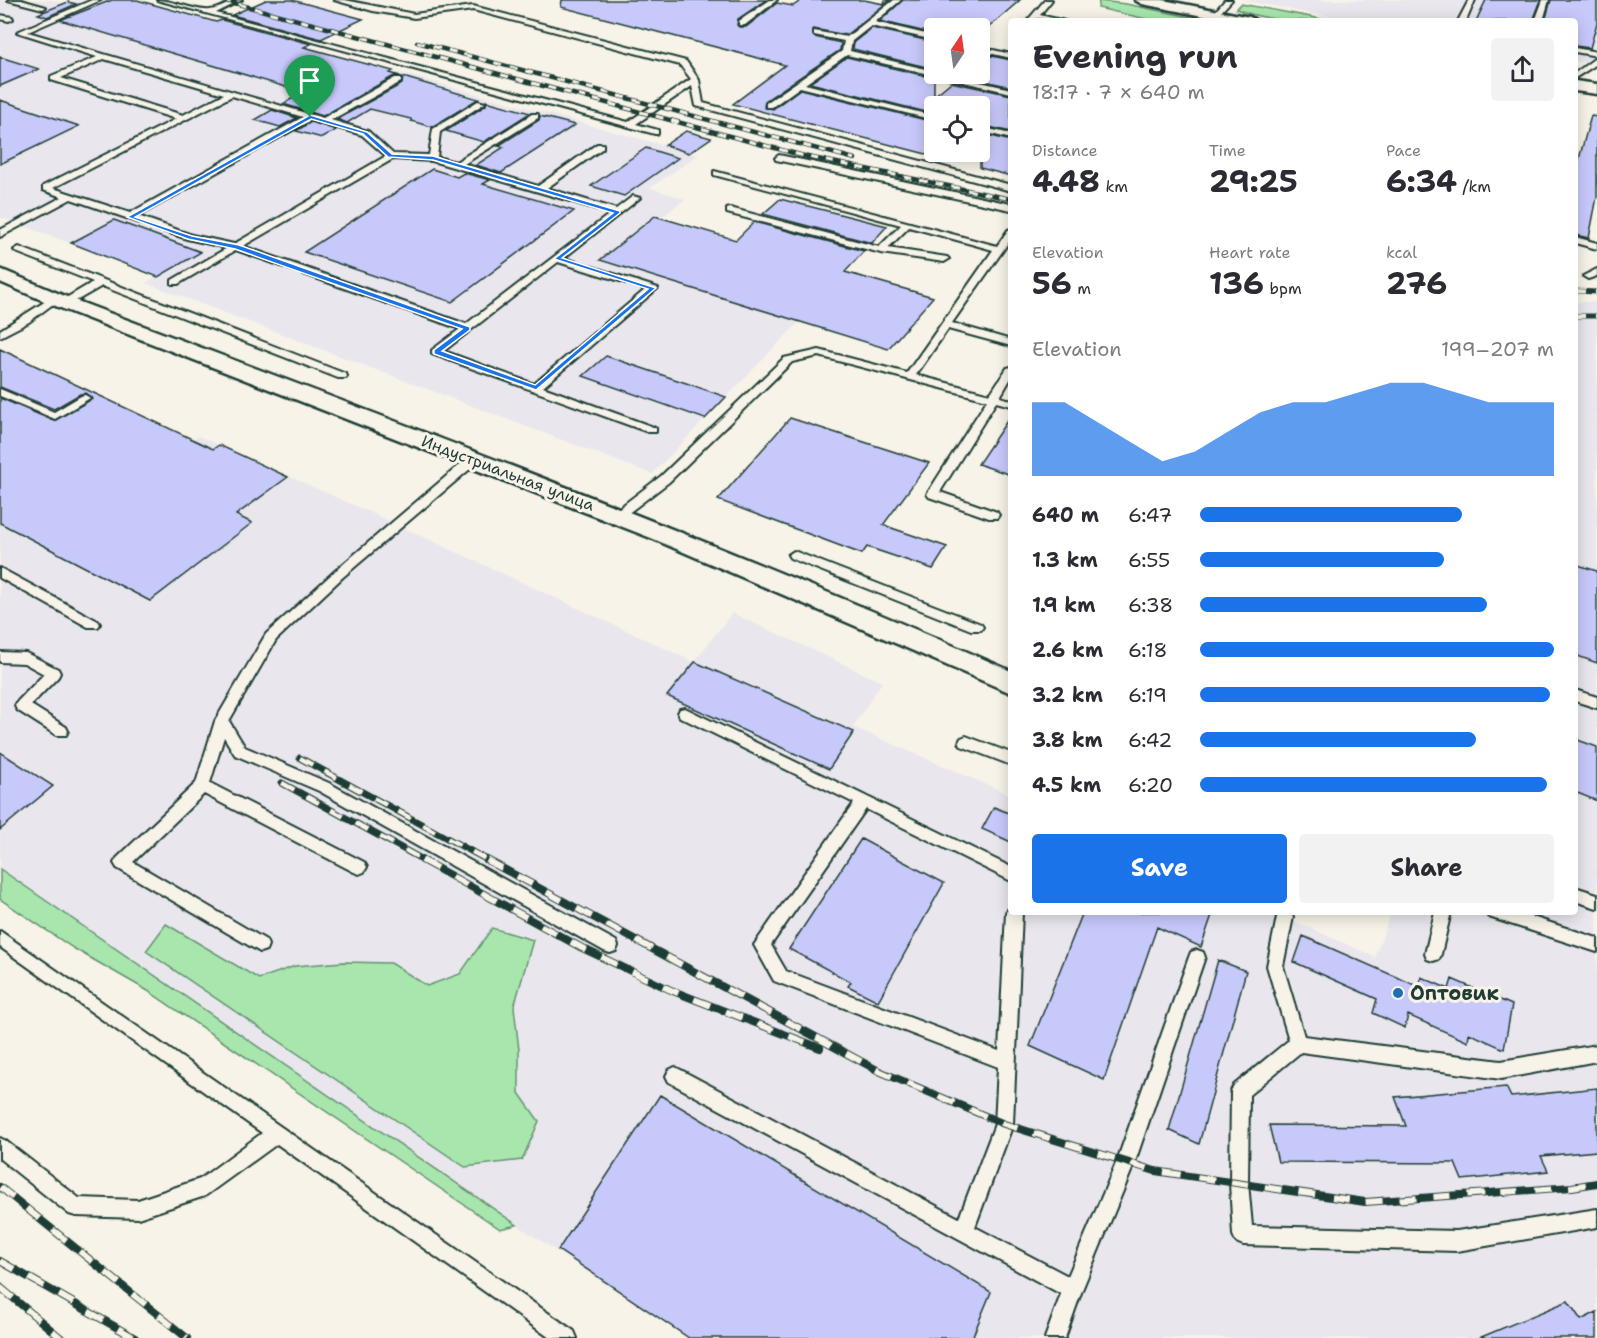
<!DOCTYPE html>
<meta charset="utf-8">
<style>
:root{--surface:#fff;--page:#f2f2f3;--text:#2b2b33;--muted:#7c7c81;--accent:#1a73e8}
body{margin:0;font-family:"Shantell Sans",sans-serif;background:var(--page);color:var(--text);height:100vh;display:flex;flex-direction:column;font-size:22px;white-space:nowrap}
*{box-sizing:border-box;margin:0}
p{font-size:20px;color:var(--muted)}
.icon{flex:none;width:33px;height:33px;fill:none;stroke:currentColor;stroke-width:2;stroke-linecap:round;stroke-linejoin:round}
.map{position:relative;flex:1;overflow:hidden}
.sheet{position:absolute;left:1008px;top:18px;width:570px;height:897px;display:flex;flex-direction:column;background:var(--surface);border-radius:6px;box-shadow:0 3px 15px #0003}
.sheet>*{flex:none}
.needle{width:39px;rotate:13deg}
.fabs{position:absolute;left:924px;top:18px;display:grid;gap:12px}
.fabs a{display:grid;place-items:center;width:66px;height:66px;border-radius:6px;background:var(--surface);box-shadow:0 3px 15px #0003;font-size:30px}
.pin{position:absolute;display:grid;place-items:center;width:51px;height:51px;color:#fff;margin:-62px -26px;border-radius:50% 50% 50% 0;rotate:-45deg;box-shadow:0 0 6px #0007}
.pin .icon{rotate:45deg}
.round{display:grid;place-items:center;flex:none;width:63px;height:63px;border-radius:6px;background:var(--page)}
.summary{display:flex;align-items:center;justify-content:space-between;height:102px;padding:0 24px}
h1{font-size:33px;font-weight:700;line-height:45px}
.metrics{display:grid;grid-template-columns:repeat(3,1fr);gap:9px;height:102px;padding:6px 24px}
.metrics div{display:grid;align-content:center}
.metrics b{font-size:30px;font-weight:700}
.metrics small{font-size:16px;font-weight:400}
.metrics p{font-size:16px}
.chart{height:168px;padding:12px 24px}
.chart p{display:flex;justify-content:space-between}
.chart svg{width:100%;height:108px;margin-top:6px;fill:var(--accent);opacity:.7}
.cta{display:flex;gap:12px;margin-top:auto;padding:12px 24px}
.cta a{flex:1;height:69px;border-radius:6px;background:var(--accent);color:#fff;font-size:24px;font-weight:700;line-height:69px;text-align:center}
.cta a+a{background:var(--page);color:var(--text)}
ul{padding:0 24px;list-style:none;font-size:20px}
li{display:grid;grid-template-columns:96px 72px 1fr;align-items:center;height:45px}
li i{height:15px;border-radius:8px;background:var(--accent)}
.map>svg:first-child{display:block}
.built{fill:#e9e6ee}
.green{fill:#a8e6ad;stroke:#649270;stroke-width:1.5}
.building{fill:#c8c9fb;stroke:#1f3d34;stroke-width:1.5}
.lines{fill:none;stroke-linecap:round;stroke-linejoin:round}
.lane-casing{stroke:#1f3d34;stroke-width:4}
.street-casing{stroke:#1f3d34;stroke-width:5}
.lane{fill:#f7f3e8;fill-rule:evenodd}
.street{fill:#f7f3e8;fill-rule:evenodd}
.rail-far3-casing{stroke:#1f3d34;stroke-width:4.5}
.rail-far2-casing{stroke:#1f3d34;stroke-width:5}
.rail-far1-casing{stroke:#1f3d34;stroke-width:7}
.rail-casing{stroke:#1f3d34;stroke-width:8}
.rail-far3{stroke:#f7f3e8;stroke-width:3;stroke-dasharray:8;stroke-linecap:butt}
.rail-far2{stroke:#f7f3e8;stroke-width:4;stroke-dasharray:10;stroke-linecap:butt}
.rail-far1{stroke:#f7f3e8;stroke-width:4.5;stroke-dasharray:14;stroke-linecap:butt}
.rail{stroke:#f7f3e8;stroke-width:6;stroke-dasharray:17;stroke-linecap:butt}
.route{fill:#1a73e8;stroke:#fff;stroke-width:1.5;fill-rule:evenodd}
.poi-dot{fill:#1f6fb2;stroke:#f7f3e8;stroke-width:2}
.labels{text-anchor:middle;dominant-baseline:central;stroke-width:6;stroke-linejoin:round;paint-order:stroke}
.street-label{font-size:16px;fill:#1f3d34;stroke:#f7f3e8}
.near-poi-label{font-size:20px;font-weight:bold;fill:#1f3d34;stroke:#f7f3e8;text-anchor:start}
</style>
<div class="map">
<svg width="1597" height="1338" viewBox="0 0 1597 1338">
<rect width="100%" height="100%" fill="#f7f3e8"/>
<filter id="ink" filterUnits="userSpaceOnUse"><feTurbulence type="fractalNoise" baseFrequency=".0167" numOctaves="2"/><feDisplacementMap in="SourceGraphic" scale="12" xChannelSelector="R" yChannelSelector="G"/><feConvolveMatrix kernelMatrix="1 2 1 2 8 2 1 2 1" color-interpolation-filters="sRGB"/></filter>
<g filter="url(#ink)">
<path class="built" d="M0,0H52L65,4L74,0H137L698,155L650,188L685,199L661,218L933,297L888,349L799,322L652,474L146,283L158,276L0,217Z
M1242,0H1597V65L1575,61V21H1352Z
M1575,302H1597V1338H689L517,1225L0,869V349L88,389L100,398L156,465L198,436L376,515L694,662L732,613L882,682L853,727L1011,795V912H1274L1375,957L1391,912H1575Z"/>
<path class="green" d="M1099,1L1126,4L1209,21H1155L1098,8Z
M1241,4L1332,21C1298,21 1268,22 1236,9Z
M0,869L517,1225L500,1229L148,991L73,948L0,899Z
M166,924L259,979L295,966L343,962L391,963L427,986L460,974L492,928L533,940L514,1007L519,1050V1093L539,1121L522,1160L465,1167L146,951Z"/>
<path class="building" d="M112,0H137L216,22L222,20L311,44L304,47L393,71L390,73L400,76H394L323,116L283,104L303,92L60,20Z
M266,0H292L363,19L321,39L232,15Z
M562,0H766L738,19L737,25L739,27H746L777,3L793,6L802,0H864L884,4L885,0H890L846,35L813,29L814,37L841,43L840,50L765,101L764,107L773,109L800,89L934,122V156L733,104L785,65L561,7Z
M903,0H1020L988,28H934V34L880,21Z
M1486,0H1541L1533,21H1476Z
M1551,0H1597V23L1590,48L1575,46V21H1545Z
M68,2L76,4L47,17L38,14Z
M872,28L934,42V69L853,49L854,42Z
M983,54L1011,60V87L959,75L980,74V57Z
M0,57L39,69L0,86Z
M847,57L934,78V96L951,82L1011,95V132L980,125V106H934V114L810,83Z
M403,77L478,99L432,127L411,121V119L370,109L347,123L337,119L402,84Z
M0,100L79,126L0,164Z
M486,101L530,113L484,142L446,131L486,105Z
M272,110L297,118L280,127L255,120Z
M540,116L575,125L501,173L476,165L504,147L498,146L539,120Z
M1591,116L1597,117V197L1589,238L1575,235V173Z
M311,122L336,130L322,138L296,131Z
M686,131L711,138L689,153L665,145Z
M980,133L1011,141V176L980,168Z
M646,148L678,158L624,196L591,186Z
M432,169L457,177L464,173L490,180L483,184L574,211L452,302L304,252Z
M780,199L887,226L872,243L763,214Z
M655,216L736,240L754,222L864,251L845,272L933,297L888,349L600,260Z
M114,220L201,252L158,277L71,243Z
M0,349L213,449L219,445L288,477L236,515L252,523L150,601L0,523V398L54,421L92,399L86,393L80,394L54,409L0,387Z
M606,356L692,385L726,397L705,419L583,376Z
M1011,415V475L978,464Z
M790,418L929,463L883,525L947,547L933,569L867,547L862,554L718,500Z
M1575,564L1597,571V663L1575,655Z
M695,662L854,732L829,769L667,696Z
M1575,739L1597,747V801L1575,792Z
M0,752L53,786L0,830Z
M994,807L1011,814V842L982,829Z
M861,839L944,883L878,1001L848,986L851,982L789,949Z
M1083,912H1213L1201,947L1157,927L1104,1080L1030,1046Z
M1303,936L1419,987L1421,977L1449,989L1452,979L1512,1005L1504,1049L1469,1033L1468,1042L1408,1015L1405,1028L1373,1013L1377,999L1294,962Z
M1218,960L1246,971L1199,1144L1169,1130Z
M1506,1087L1511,1097L1597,1088V1151L1541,1156L1548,1171L1462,1180L1455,1163L1278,1162L1269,1125L1406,1126L1395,1097Z
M660,1095L991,1292L972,1338H689L558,1250Z
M1568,1301L1581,1320L1597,1312V1338H1479Z"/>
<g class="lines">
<defs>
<path id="lane" d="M8,0H21L46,7L43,9Z
M92,0H101L28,32L323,118L395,78H401V82L331,120L368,131L393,154L429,155L433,129L478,101L485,103L440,132L437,157L456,162L532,114H538V118L464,164L538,186L597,144H603V148L547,188L616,209L633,196L640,198L564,258L658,288L543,387L656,428V432H648L432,354V350L460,329L236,250L178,284H172V280L227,248L187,239L71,199L0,237V230L62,197L43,190V186L176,119L51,80V76L97,57L17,32ZM104,59L224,94L183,115L61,78ZM232,96L303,117L130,213L53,188ZM311,120L362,135L386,156L234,244L192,235L138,216ZM393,159L432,161L611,213L466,324L243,246ZM558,262L646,289L534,384L444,351Z
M157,0C172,0 198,12 210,10C222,9 230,0 242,0L216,13L628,122L691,79L680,65L473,10L414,18L373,11L334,0H345L414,14L473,6L686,61L699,80L703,103L1011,185V191L696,106L692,86L636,124L658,130V134H655Z
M770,0H777L745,25H739V21Z
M894,0H901L875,22L934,36V40L871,26L852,41L850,51L934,71V74H945L1011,89V93L847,55L805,84L934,116V120L800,87L772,107H766V103L842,51L844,41L814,35V31L847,37Z
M1045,0H1052L1040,15L1065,21L1037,18L1035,21H1027Z
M1225,0H1232L1218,15H1214V13Z
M1469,0H1475L1466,21H1458Z
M1543,0H1549L1543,21H1535Z
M0,15L12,17L13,19L9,21L0,19Z
M980,47L1011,54V58L980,51Z
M1575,48L1597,52V56L1575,52Z
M1594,59H1597V64L1575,78V73Z
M980,127L1011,134V139L980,131Z
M779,155L1011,204V210L776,160L775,158Z
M714,171L997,246L1008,230L1011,229V239L952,323L1011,340V346L948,329L916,375L990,394L1007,368L1011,367V378L1000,397L1011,400V406L996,402L940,492L997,512L999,515L997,518H989L929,497L927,494L987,400L819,356L792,362L669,482L622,518H614L612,515L614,512L661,476L784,358L819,350L907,373L993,250L909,227L888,248L947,257L949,259L944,262L881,253L727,213V209L730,208L879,247L901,225L714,175Z
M1575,237L1597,243V249L1575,243Z
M19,247L346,374L347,376L346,378H338L102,286L69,305H61V301L93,282L16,252L14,250Z
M1597,269V276L1588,279L1583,276Z
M54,296L57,297V301L29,322L0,337V330Z
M0,389L54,412L81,396L85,395L90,398L55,419L0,396Z
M473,456L477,457V463L343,577L276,640L229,721L245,747L329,783L616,941L618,946L616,951L610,953L604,951L319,791L235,755L224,737L210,783L364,862L367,867L364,872L359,874L354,872L204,794L133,862L266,940L268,945L266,950L260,952L117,868L114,863L117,858L196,783L215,721L266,634L335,571L469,457Z
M794,551L981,624L983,627L981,630H971L790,558L788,555Z
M0,568L98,621L100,624L98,627H88L0,578Z
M0,652L26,653L58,669L60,673L58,677L31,705L66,727L68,731L66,735H56L17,710L15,706L17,702L44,674L24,663L0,662Z
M1575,690L1597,697V708L1575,701Z
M685,708L1011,867V881L866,809L771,945L786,971L999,1051L1006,912L1011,906V912H1022L1013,1124L975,1227L1068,1276L1117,1161L1189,957L1191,952L1197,950L1203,952L1205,957L1135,1162L1082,1290L1065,1338H1045L1061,1294L669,1082L666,1076L669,1070L675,1067L681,1070L959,1218L995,1124L998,1067L774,981L754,945L854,803L680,717L678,713L680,709Z
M966,736L1011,753V765L961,746L959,742L961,738Z
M1575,887L1597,894V908L1575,901Z
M1275,912H1291L1293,917L1283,966L1304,1036L1501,1061L1597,1045V1061L1501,1079L1301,1052L1249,1095L1248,1183L1252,1226L1457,1231L1597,1209V1227L1457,1251L1243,1245L1236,1242L1233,1235L1230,1183L1231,1091L1234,1085L1289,1040L1267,966L1277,917Z
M1435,912H1451L1441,954L1439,959L1433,961L1427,959L1425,954Z
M1487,912H1517L1597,938V952L1495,919L1489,917Z
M0,931L574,1331L577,1338H550L277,1144L205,1196L138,1218L76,1216L69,1214L0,1159V1138L6,1141L79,1198L138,1200L200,1179L262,1133L0,947Z"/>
<path id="street" d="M1135,0H1163L1250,17L1257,21H1228L1142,4Z
M1575,81L1597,84V94L1575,91Z
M0,269L72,299C387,418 703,535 1011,671V693L651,538L58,307L0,282Z"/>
</defs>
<use href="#lane" class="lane-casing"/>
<use href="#street" class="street-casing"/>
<use href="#lane" class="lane"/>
<use href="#street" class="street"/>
<defs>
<path id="rail-far3" d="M223,0L808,157L1011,199
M417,42L855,159"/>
<path id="rail-far2" d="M1575,291L1597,292
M1575,316H1597"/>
<path id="rail-far1" d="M300,758L489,861
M282,783L425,861"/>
<path id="rail" d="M422,860L582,948L673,991L820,1048
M487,860L879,1071L1004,1124L1155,1171L1365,1202L1572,1187L1597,1183
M0,1187L187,1338
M0,1261L135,1338
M0,1287L61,1338"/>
</defs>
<use href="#rail-far3" class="rail-far3-casing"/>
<use href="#rail-far2" class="rail-far2-casing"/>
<use href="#rail-far1" class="rail-far1-casing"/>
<use href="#rail" class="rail-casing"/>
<use href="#rail-far3" class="rail-far3"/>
<use href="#rail-far2" class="rail-far2"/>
<use href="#rail-far1" class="rail-far1"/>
<use href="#rail" class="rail"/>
</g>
</g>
<path class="route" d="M310,115L367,132L392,154L433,156L620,211V213L562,258L656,288L536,390L434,354V350L462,329L235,249L188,239L127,217ZM311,119L363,134L388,157L433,160L613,213L554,259L648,289L535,385L442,351L470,330V327L239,245L192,236L135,217Z"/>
<circle class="poi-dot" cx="1398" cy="993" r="6"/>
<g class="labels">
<g class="street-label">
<text transform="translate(508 473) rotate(21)">Индустриальная улица</text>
</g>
<g class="near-poi-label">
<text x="1410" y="993">Оптовик</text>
</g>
</g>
</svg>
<div class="fabs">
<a><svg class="needle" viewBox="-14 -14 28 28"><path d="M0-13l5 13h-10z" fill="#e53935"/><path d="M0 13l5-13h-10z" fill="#7c7c81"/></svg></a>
<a><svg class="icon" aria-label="locate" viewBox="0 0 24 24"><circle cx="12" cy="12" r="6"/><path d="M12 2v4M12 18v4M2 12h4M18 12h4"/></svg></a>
</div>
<div class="pin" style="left:310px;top:117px;background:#1e9e55"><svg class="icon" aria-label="arrive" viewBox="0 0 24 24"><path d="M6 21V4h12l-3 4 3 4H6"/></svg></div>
<section class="sheet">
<div class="summary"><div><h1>Evening run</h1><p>18:17 · 7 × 640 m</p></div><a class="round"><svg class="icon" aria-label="share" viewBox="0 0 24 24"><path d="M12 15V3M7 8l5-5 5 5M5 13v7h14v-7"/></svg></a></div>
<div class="metrics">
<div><p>Distance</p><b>4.48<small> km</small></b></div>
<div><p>Time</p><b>29:25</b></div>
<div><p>Pace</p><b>6:34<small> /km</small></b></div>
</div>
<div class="metrics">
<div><p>Elevation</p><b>56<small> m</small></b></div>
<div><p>Heart rate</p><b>136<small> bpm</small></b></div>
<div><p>kcal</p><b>276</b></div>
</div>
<div class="chart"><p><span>Elevation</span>199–207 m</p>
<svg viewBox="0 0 160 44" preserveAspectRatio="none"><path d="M0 44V14L10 14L20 22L30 30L40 38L50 34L60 26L70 18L80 14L90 14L100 10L110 6L120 6L130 10L140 14L150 14L160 14V44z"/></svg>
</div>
<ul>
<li><b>640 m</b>6:47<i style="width:74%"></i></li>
<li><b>1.3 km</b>6:55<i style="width:69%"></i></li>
<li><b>1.9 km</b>6:38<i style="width:81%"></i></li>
<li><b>2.6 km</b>6:18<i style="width:100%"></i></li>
<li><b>3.2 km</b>6:19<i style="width:99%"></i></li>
<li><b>3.8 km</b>6:42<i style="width:78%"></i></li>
<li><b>4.5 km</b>6:20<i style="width:98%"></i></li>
</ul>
<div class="cta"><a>Save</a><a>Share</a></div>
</section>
</div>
